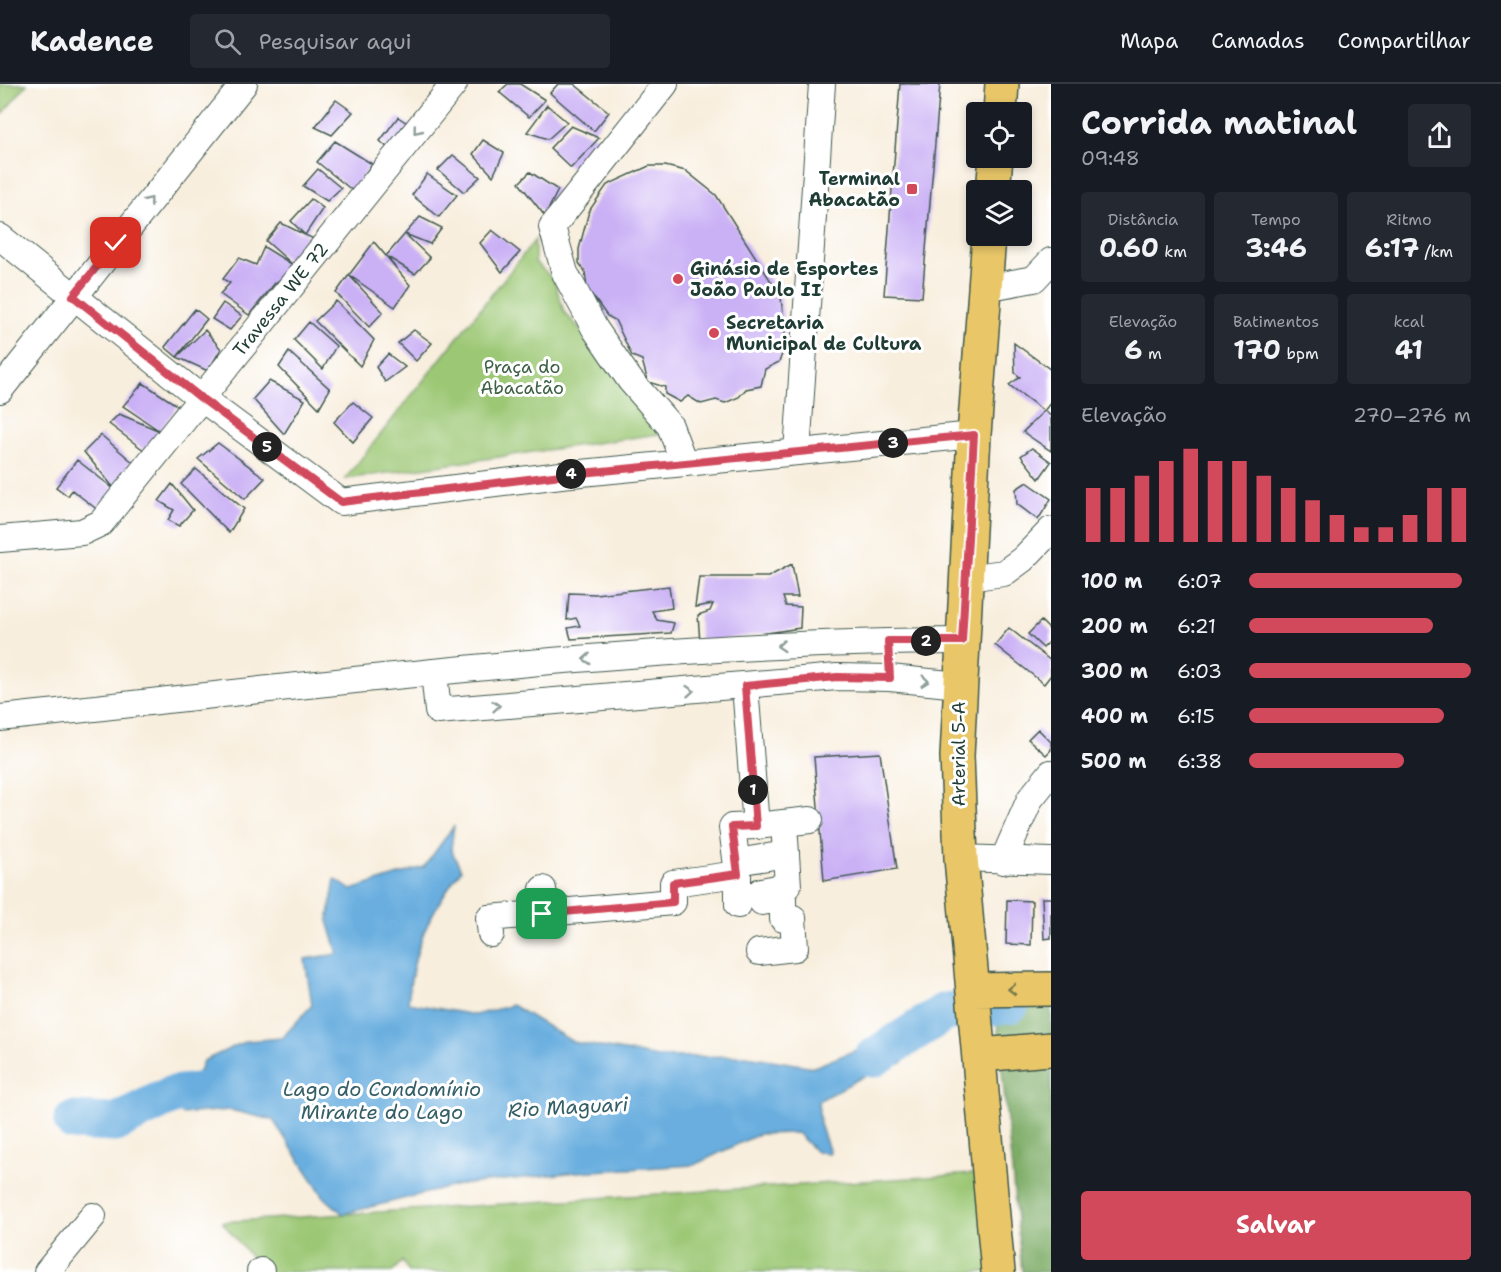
<!DOCTYPE html>
<html lang="pt">
<meta charset="utf-8">
<style>
:root{--surface:#171b24;--page:#242831;--text:#f1f3f6;--muted:#9ea1a6;--line:#363941;--accent:#d1495b}
body{margin:0;font-family:"Shantell Sans",sans-serif;background:var(--page);color:var(--text);height:100vh;display:flex;flex-direction:column;font-size:22px;white-space:nowrap}
*{box-sizing:border-box;margin:0}
p{font-size:20px;color:var(--muted)}
.icon{flex:none;width:33px;height:33px;fill:none;stroke:currentColor;stroke-width:2;stroke-linecap:round;stroke-linejoin:round}
.map{position:relative;flex:1;overflow:hidden}
.side{display:flex;flex-direction:column;background:var(--surface);width:450px}
.side>*{flex:none}
.fabs{position:absolute;left:966px;top:18px;display:grid;gap:12px}
.fabs a{display:grid;place-items:center;width:66px;height:66px;border-radius:6px;background:var(--surface);box-shadow:0 3px 9px #0003;font-size:30px}
.pin{position:absolute;display:grid;place-items:center;width:51px;height:51px;color:#fff;margin:-26px;border-radius:12px;box-shadow:0 3px 9px #0006}
.km{position:absolute;width:30px;height:30px;margin:-15px;border-radius:50%;background:#222;color:#fff;font-size:16px;line-height:30px;text-align:center}
.round{display:grid;place-items:center;flex:none;width:63px;height:63px;border-radius:6px;background:var(--page)}
.summary{display:flex;align-items:center;justify-content:space-between;height:102px;padding:0 30px}
h1{font-size:33px;font-weight:700;line-height:45px}
.figures{display:grid;grid-template-columns:repeat(3,1fr);gap:9px;height:102px;padding:6px 30px}
.figures div{display:grid;align-content:center;border-radius:6px;background:var(--page);text-align:center}
.figures b{font-size:26px;font-weight:700}
.figures small{font-size:16px;font-weight:400}
.figures p{font-size:16px}
.chart{height:168px;padding:12px 30px}
.chart p{display:flex;justify-content:space-between}
.chart svg{width:100%;height:108px;margin-top:6px;stroke:var(--accent);stroke-width:6}
.action{display:flex;gap:12px;margin-top:auto;padding:12px 30px}
.action a{flex:1;height:69px;border-radius:6px;background:var(--accent);color:#fff;font-size:24px;font-weight:700;line-height:69px;text-align:center}
ul{padding:0 30px;list-style:none;font-size:20px}
li{display:grid;grid-template-columns:96px 72px 1fr;align-items:center;height:45px}
li i{height:15px;border-radius:8px;background:var(--accent)}
header{display:flex;align-items:center;gap:36px;box-sizing:border-box;height:84px;padding:0 30px;background:var(--surface);border-bottom:2px solid var(--line)}
header strong{font-size:28px}
nav{display:flex;gap:33px;margin-inline-start:auto;font-size:21px}
.search{width:420px;height:54px;background:var(--page);display:flex;align-items:center;gap:15px;box-sizing:border-box;padding:0 21px;border-radius:6px;color:var(--muted);font-size:22px}
main{display:flex;flex:1;min-height:0}
.map>svg:first-child{display:block}
.green{fill:#9cc875;stroke:#5e8254;stroke-width:1.5}
.forest{fill:#7dac66;stroke:#4e744d;stroke-width:1.5}
.water{fill:#69aedf;stroke:#44768a;stroke-width:1.5}
.lines{fill:none;stroke-linecap:round;stroke-linejoin:round}
.river{stroke:#69aedf;stroke-width:39}
.building{fill:#cab1f5}
.minor-casing{stroke:#40584d;stroke-width:28}
.major-casing{stroke:#40584d;stroke-width:36}
.minor{stroke:#fff;stroke-width:26}
.major{stroke:#e9c769;stroke-width:33}
.oneway{stroke:#8f9e9a}
.oneway2{stroke:#7a7b4c}
.route-casing{stroke:#fff;stroke-width:12}
.route{stroke:#d1495b;stroke-width:8}
.poi-dot{fill:#d1495b;stroke:#fff;stroke-width:2}
.labels{text-anchor:middle;dominant-baseline:central;stroke-width:6;stroke-linejoin:round;paint-order:stroke}
.poi-label{font-size:18px;font-weight:bold;fill:#1f3d34;stroke:#fff;text-anchor:start}
.street-label{font-size:18px;fill:#1f3d34;stroke:#fff}
.park-label{font-size:18px;fill:#3e6044;stroke:#fff}
.water-label{font-size:20px;font-style:italic;fill:#355f67;stroke:#fff}
</style>
<header>
<strong>Kadence</strong>
<div class="search"><svg class="icon" aria-label="search" viewBox="0 0 24 24"><circle cx="10" cy="10" r="6"/><path d="M15 15l6 6"/></svg>Pesquisar aqui</div>
<nav><a>Mapa</a><a>Camadas</a><a>Compartilhar</a></nav>
</header>
<main>
<div class="map">
<svg width="1051" height="1188" viewBox="0 0 1051 1188">
<rect width="100%" height="100%" fill="#fff"/>
<filter id="ink" filterUnits="userSpaceOnUse"><feTurbulence type="fractalNoise" baseFrequency=".0167" numOctaves="2"/><feDisplacementMap in="SourceGraphic" scale="12" xChannelSelector="R" yChannelSelector="G"/><feConvolveMatrix kernelMatrix="1 2 1 2 8 2 1 2 1" color-interpolation-filters="sRGB"/></filter>
<filter id="wash" filterUnits="userSpaceOnUse"><feTurbulence type="fractalNoise" baseFrequency=".008" numOctaves="4" result="noise"/><feDisplacementMap in="SourceGraphic" scale="24" xChannelSelector="R" yChannelSelector="G"/><feGaussianBlur stdDeviation="1.35" result="paint"/><feColorMatrix in="noise" values="0 0 0 0 0 0 0 0 0 0 0 0 0 0 0 0 0 1.4 0 .05"/><feComposite in="paint" operator="in"/></filter>
<g filter="url(#wash)">
<rect width="100%" height="100%" fill="#f8eedd"/>
<path class="green" d="M0,0H27L0,33Z
M535,156V178L554,196L564,228L589,254L659,350L345,395Z
M989,1089L992,1188H409L402,1177L392,1188H263L222,1138Z"/>
<path class="forest" d="M1051,898V1188H1022L994,907Z"/>
<path class="water" d="M454,742L451,765L461,786C428,831 413,863 408,919L475,931L512,921L573,958L658,973L747,972L814,983L898,949L917,946L918,961L902,979L866,991L818,1017L820,1040L830,1069L816,1068L797,1049L759,1050L694,1081L577,1088L458,1101L343,1130L324,1113L273,1036L230,1026L182,1030L203,977L246,957L282,954L312,921L305,875L338,870L328,837L335,795L351,806L424,783Z"/>
<g class="lines">
<path class="river" d="M873,974L945,928L1010,920
M73,1037L115,1039L172,1011L244,1002"/>
</g>
<g id="blocks">
<path class="building" d="M508,0H520L545,16L529,33L499,8Z
M558,0H574L609,28L594,47L550,9Z
M900,0H940L922,213L884,211Z
M336,16L353,28L332,51L315,43Z
M547,21L567,38L548,55L527,48Z
M398,33L413,43L392,68L380,57Z
M571,42L599,54L571,84L550,64Z
M483,56L504,69L493,92L473,70Z
M335,57L372,80L353,107L317,78Z
M453,71L480,93L464,108L438,86Z
M649,82H665L686,87L716,111L781,213L786,260L779,278L765,285L761,302L746,305L739,313L725,319L716,316L701,320L688,312L680,318L665,310V303L648,298L642,276L632,272L615,236L607,232L587,204L585,187L579,179V165L589,127L607,101Z
M318,85L341,104L327,117L303,102Z
M530,88L558,106L545,132L519,99Z
M427,90L457,111L439,133L412,111Z
M311,115L323,124L305,151L314,155L292,180L266,157L281,139L305,151L291,137Z
M420,133L442,144L430,160L405,150L430,174L415,190L386,172L410,201L395,223L349,191L383,228L369,243L336,209L349,191L374,158L386,172L405,150Z
M492,146L520,168L502,188L480,159Z
M264,163L298,184L275,199L249,231L220,210L230,199L223,195L239,174L256,181Z
M336,217L374,256L360,282L315,237Z
M223,219L242,232L230,246L212,235Z
M195,225L207,235L177,273L165,263Z
M309,238L336,262L323,285L294,256Z
M205,246L221,265L208,287L177,273Z
M414,246L432,259L416,277L398,259Z
M1014,259L1051,286V318L1044,327L1009,301L1020,293L1015,289Z
M289,268L330,305L319,324L279,283Z
M388,270L405,283L385,298L376,283Z
M269,297L305,316L284,350L253,315Z
M143,299L178,322L145,367L109,340L119,330L160,347L123,322Z
M353,318L373,334L353,358L334,338Z
M1044,327L1051,332V367L1023,348Z
M101,351L135,380L114,404L84,368Z
M218,359L265,394L245,415L198,375Z
M1032,364L1051,378L1039,395L1021,372Z
M77,376L119,409L103,430L72,406L68,412L56,403Z
M196,385L244,425L229,449L181,400Z
M1027,398L1051,415L1038,436L1017,420L1016,405Z
M172,400L193,426L179,442L168,436L174,426L159,417Z
M792,480L798,513H783L786,522L801,523L800,544L700,559L698,531L710,527L713,520L695,523L699,493H768Z
M669,502L672,524L652,527L657,536L674,539L671,549L571,555L568,544L580,542L576,534L567,536L569,509L595,510Z
M1041,537L1051,547V556L1043,564L1028,550Z
M1009,544L1051,577V591L1044,600L995,561Z
M1038,645L1051,658V666L1046,671L1028,655Z
M880,669L897,785L824,797L814,673Z
M1042,814H1051V854L1044,855Z
M1007,816L1032,817L1031,861L1006,860Z"/>
</g>
</g>
<g filter="url(#ink)">
<use href="#blocks" fill-opacity="0" stroke="#40584d" stroke-width="1.5"/>
<g class="lines">
<defs>
<g id="minor">
<path d="M665,0L552,143L565,189L595,245L630,296L670,342L684,379"/>
<path d="M0,153L201,314L341,418L561,391L974,351"/>
<path d="M985,204L1034,195L1051,177"/>
<path d="M0,306L244,0"/>
<path d="M797,368L822,0"/>
<path id="s1" d="M0,455L82,448L101,439L454,0"/>
<path d="M967,494L1004,489L1023,475L1051,446"/>
<path d="M434,588L438,627L837,593L890,594L959,601"/>
<path d="M745,602L756,742L810,736"/>
<path d="M0,634C319,601 640,558 962,557"/>
<path d="M961,774L1051,777"/>
<path d="M1003,777L1030,715L1051,689"/>
<path d="M737,778L786,770"/>
<path d="M738,790V821"/>
<path d="M543,805L547,830"/>
<path d="M491,850L489,834L673,818V799L738,790L732,743L756,742"/>
<path d="M759,868L795,864L793,834L783,835V815L762,818L761,807L788,802L784,739"/>
<path d="M47,1188L93,1132"/>
<path d="M260,1188L261,1187"/>
</g>
<path id="major" d="M1000,28L1002,0
M993,106L996,74
M989,152L974,351L957,672L961,774L998,1188
M974,906L1051,905
M980,971L1051,965"/>
</defs>
<use href="#minor" class="minor-casing"/>
<use href="#major" class="major-casing"/>
<use href="#minor" class="minor"/>
<use href="#major" class="major"/>
</g>
<defs><path id="oneway-chevron" d="M-2-3.5L2.5 0L-2 3.5" fill="none" stroke-width="1.6" stroke-linecap="round" stroke-linejoin="round" transform="scale(1.5)"/></defs>
<g class="oneway">
<use href="#oneway-chevron" transform="translate(417 46) rotate(129)"/>
<use href="#oneway-chevron" transform="translate(149 117) rotate(-51)"/>
<use href="#oneway-chevron" transform="translate(781 562) rotate(176)"/>
<use href="#oneway-chevron" transform="translate(587 575) rotate(176)"/>
<use href="#oneway-chevron" transform="translate(925 597) rotate(6)"/>
<use href="#oneway-chevron" transform="translate(690 607) rotate(-5)"/>
<use href="#oneway-chevron" transform="translate(496 622) rotate(-5)"/>
</g>
<use class="oneway2" href="#oneway-chevron" transform="translate(1012 905) rotate(179)"/>
</g>
<g class="lines" filter="url(#ink)">
<defs>
<path id="route" d="M116,159L73,212L201,314L341,418L561,391L974,351L962,557H888L890,594L837,593L745,602L756,742L732,743L738,790L673,799V818L542,830"/>
</defs>
<use href="#route" class="route-casing"/>
<use href="#route" class="route"/>
</g>
<g class="poi-dot">
<rect x="906" y="99" width="12" height="12" rx="3"/>
<circle cx="678" cy="195" r="6"/>
<circle cx="714" cy="249" r="6"/>
</g>
<g class="labels">
<g class="poi-label">
<text x="900" y="95" text-anchor="end">Terminal<tspan x="900" dy="21">Abacatão</tspan></text>
<text x="690" y="185">Ginásio de Esportes<tspan x="690" dy="21">João Paulo II</tspan></text>
<text x="726" y="239">Secretaria<tspan x="726" dy="21">Municipal de Cultura</tspan></text>
</g>
<g class="street-label">
<text stroke="none"><textPath href="#s1" startOffset="390">Travessa WE 72</textPath></text>
<text transform="translate(959 670) rotate(-90)">Arterial 5-A</text>
</g>
<g class="park-label">
<text x="522" y="283">Praça do<tspan x="522" dy="21">Abacatão</tspan></text>
</g>
<g class="water-label">
<text x="382" y="1005">Lago do Condomínio<tspan x="382" dy="23">Mirante do Lago</tspan></text>
<text transform="translate(568 1023) rotate(-3)">Rio Maguari</text>
</g>
</g>
</svg>
<div class="fabs">
<a><svg class="icon" aria-label="locate" viewBox="0 0 24 24"><circle cx="12" cy="12" r="6"/><path d="M12 2v4M12 18v4M2 12h4M18 12h4"/></svg></a>
<a><svg class="icon" aria-label="layers" viewBox="0 0 24 24"><path d="M12 4l9 5-9 5-9-5zM3 14l9 5 9-5"/></svg></a>
</div>
<div class="pin" style="left:542px;top:830px;background:#1e9e55"><svg class="icon" aria-label="arrive" viewBox="0 0 24 24"><path d="M6 21V4h12l-3 4 3 4H6"/></svg></div>
<div class="pin" style="left:116px;top:159px;background:#d93025"><svg class="icon" aria-label="check" viewBox="0 0 24 24"><path d="M5 12l5 5 9-10"/></svg></div>
<b class="km" style="left:753px;top:706px">1</b>
<b class="km" style="left:926px;top:557px">2</b>
<b class="km" style="left:893px;top:359px">3</b>
<b class="km" style="left:571px;top:390px">4</b>
<b class="km" style="left:267px;top:363px">5</b>
</div>
<section class="side">
<div class="summary"><div><h1>Corrida matinal</h1><p>09:48</p></div><a class="round"><svg class="icon" aria-label="share" viewBox="0 0 24 24"><path d="M12 15V3M7 8l5-5 5 5M5 13v7h14v-7"/></svg></a></div>
<div class="figures">
<div><p>Distância</p><b>0.60<small> km</small></b></div>
<div><p>Tempo</p><b>3:46</b></div>
<div><p>Ritmo</p><b>6:17<small> /km</small></b></div>
</div>
<div class="figures">
<div><p>Elevação</p><b>6<small> m</small></b></div>
<div><p>Batimentos</p><b>170<small> bpm</small></b></div>
<div><p>kcal</p><b>41</b></div>
</div>
<div class="chart"><p><span>Elevação</span>270–276 m</p>
<svg viewBox="0 0 160 44" preserveAspectRatio="none"><path d="M5 44V22M15 44V22M25 44V17M35 44V11M45 44V6M55 44V11M65 44V11M75 44V17M85 44V22M95 44V27M105 44V33M115 44V38M125 44V38M135 44V33M145 44V22M155 44V22"/></svg>
</div>
<ul>
<li><b>100 m</b>6:07<i style="width:96%"></i></li>
<li><b>200 m</b>6:21<i style="width:83%"></i></li>
<li><b>300 m</b>6:03<i style="width:100%"></i></li>
<li><b>400 m</b>6:15<i style="width:88%"></i></li>
<li><b>500 m</b>6:38<i style="width:70%"></i></li>
</ul>
<div class="action"><a>Salvar</a></div>
</section>
</main>
